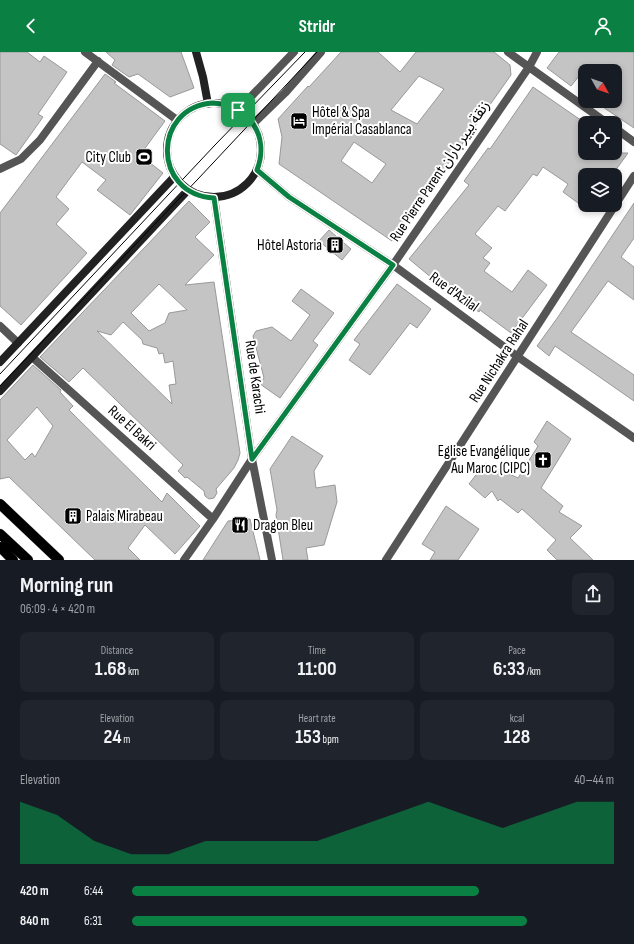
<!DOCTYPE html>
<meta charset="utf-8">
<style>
:root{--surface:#171b24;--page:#20242c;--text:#f1f3f6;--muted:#9ea1a6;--accent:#0b8043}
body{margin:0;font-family:"Sofia Sans Condensed","Noto Sans Arabic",sans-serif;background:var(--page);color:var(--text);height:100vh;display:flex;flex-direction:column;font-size:15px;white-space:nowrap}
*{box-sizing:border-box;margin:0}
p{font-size:13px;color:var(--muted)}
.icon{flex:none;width:22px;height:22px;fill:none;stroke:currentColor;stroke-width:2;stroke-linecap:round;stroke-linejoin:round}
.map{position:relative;height:508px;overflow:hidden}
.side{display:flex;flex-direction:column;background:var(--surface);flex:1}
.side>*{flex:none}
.needle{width:26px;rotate:130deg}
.tools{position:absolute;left:578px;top:12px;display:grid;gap:8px}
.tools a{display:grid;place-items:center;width:44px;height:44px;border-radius:8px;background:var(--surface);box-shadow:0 2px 6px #0003;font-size:20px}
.pin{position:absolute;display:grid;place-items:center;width:34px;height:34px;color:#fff;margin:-17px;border-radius:8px;box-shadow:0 2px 6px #0006}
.round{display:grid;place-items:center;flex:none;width:42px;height:42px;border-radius:8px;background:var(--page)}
.overview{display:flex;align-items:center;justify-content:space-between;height:68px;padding:0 20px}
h1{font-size:22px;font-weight:700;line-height:30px}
.figures{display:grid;grid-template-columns:repeat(3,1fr);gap:6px;height:68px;padding:4px 20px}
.figures div{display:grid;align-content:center;border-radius:8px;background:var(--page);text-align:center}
.figures b{font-size:20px;font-weight:700}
.figures small{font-size:11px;font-weight:400}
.figures p{font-size:11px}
.chart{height:112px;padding:8px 20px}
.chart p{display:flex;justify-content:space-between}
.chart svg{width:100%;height:72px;margin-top:4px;fill:var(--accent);opacity:.7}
ul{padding:0 20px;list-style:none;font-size:13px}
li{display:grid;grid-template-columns:64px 48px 1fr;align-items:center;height:30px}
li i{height:10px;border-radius:5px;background:var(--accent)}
header{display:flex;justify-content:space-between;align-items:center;height:52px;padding:0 20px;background:var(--accent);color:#fff;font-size:18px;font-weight:700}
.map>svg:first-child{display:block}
.building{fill:#c4c4c4;stroke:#999;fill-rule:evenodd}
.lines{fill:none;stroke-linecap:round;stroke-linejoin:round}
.primary-casing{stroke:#dbdbdb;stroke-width:11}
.street{stroke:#555;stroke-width:8}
.secondary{stroke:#222;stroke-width:8}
.primary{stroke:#000;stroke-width:10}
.tram{stroke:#000;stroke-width:1}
.route-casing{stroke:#fff;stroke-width:8}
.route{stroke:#0b8043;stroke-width:5}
.labels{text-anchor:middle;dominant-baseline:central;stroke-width:4;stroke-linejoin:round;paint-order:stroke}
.poi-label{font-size:15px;fill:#000;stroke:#fff;text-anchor:start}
.street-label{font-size:15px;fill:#000;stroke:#fff}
</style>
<header><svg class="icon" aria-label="back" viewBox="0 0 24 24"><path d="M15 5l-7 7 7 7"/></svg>Stridr<svg class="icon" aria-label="person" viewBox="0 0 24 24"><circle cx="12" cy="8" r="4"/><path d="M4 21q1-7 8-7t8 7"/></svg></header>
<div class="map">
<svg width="634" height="508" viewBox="0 0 634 508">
<rect width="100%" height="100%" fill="#fff"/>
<path class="building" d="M0,0H27L40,10L44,4L67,20L38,62L43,65L16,103L0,92Z
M106,0H181L194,36L170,45L138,22L129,25L112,13L115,8Z
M341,0H378L400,20L416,0H494L510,13L511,23L458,98L392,189L279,112L282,85L278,67L308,34L309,35ZM419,24L444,37L417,72L391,58ZM354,90L386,112L372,131L341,109Z
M559,0H634V76L594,49H615V19H583L571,34L547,16Z
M105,22L116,30L114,31L165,69L140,103L163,121L130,163L97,138L106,128L82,110L56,145L69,157L56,172L87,201L21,273L0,254V161Z
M533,35L585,71V101H628L612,123H585V156L563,140L568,132L543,115L537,124L533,122L505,159L498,154L475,182L492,196L483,206L490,211L484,219L512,240L528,218L547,233L511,281L480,258L479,260L457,244L456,246L409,207L469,133L464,129L488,96L490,97Z
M189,149L210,170L195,185L214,203L185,233L214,230L240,401L238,408L234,416L216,437L217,441L214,446L209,447L205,444L204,439L187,425L185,426L178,419L183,413L83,316L69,330L40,305ZM159,232L187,258L169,261L165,271L149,279L131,261ZM123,270L142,288L143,292L157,296L159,302L163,301L165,311L173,309L176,332L169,333L172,352L97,279L111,283Z
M634,151V186L621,205L634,215V248L608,229L571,280L634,323V349L555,294L549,304L537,294L558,265Z
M329,178L351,197L342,208L319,189Z
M397,232L431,257L417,276L410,271L370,323L349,308L360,292L354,288Z
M301,237L334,261L313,289L318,293L280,346L260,332L264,326L253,284L256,279L272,275L291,289L310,263L292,249Z
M33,313L61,338L60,340L73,354L69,358L162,450L167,441L200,474L175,502L145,473L128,496L140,508H95L9,425L0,427V348ZM37,355L53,374L35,405L32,401L25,408L7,388Z
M547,369L571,387L541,436L563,454L559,460L582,474L570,486L593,508H557L547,498L556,488L522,457L518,461L500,447L498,449L492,439L485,446L469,432L485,411L518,426L538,394L534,390Z
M292,384L323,404L314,419L316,436L335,433L337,450L324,493L306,496L308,508H283L276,463L277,458L270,417Z
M446,454L479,477L458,508H430L435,500L422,492Z
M250,467L260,508H203L228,469Z"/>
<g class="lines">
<defs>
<path id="primary" d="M0,452L59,508
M0,482L28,508
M0,495L13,508"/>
</defs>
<use href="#primary" class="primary-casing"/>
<path class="street" d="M85,0L177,68
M508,0L607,71
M238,58L294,0
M253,72L285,41L321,0
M615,76L634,90
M0,117L21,107L40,88L98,9
M257,118L289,145L393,213L518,305L634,386
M214,145L252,407L272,508
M0,274L18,291
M32,305L213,467
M184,508L213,467L252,407L393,213L529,15L537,0
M386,508L634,124"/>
<path class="secondary" d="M196,0L203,25L208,52
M167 98a47 47 0 1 1 94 0a47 47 0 1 1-94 0Z
M0,310L175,124
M0,339L188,138"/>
<use href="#primary" class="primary"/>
<path class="tram" d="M0,322L215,93L305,0
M0,334L198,127L317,0"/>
</g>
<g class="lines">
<defs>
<path id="route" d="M213,51C249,53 270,84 257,118L289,145L393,213L252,407L214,146C152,143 152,55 213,51Z"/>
</defs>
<use href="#route" class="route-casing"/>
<use href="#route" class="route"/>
</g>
<defs>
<symbol id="hotel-square" viewBox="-11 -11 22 22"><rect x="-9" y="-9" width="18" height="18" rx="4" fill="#000" stroke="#fff"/><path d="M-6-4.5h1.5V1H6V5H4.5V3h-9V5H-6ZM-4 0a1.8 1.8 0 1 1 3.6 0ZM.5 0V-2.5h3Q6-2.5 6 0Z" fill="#fff"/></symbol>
<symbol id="stadium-square" viewBox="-11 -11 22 22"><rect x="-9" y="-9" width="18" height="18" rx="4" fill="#000" stroke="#fff"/><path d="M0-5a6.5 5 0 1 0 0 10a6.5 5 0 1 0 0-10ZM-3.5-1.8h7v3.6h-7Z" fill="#fff"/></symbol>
<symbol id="building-square" viewBox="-11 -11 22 22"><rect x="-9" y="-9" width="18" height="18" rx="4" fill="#000" stroke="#fff"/><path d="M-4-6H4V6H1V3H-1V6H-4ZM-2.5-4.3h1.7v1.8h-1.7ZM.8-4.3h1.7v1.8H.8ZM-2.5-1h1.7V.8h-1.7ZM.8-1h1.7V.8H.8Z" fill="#fff"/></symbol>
<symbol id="church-square" viewBox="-11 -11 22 22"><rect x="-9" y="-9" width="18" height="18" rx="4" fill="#000" stroke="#fff"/><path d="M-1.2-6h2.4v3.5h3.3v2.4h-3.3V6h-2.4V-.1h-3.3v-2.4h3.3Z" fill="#fff"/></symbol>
<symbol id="restaurant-square" viewBox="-11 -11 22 22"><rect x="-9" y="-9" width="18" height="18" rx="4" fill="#000" stroke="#fff"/><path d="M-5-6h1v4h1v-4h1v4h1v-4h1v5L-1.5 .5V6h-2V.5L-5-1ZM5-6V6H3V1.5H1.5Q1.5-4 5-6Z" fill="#fff"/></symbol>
</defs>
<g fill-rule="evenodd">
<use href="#hotel-square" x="289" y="59" width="20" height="20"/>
<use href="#stadium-square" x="134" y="95" width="20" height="20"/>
<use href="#building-square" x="325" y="183" width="20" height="20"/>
<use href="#church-square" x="533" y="398" width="20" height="20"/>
<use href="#building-square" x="63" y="454" width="20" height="20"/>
<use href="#restaurant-square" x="230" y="463" width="20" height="20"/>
</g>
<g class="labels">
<g class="poi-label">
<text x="312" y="60">Hôtel &amp; Spa<tspan x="312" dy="17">Impérial Casablanca</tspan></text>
<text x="131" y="105" text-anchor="end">City Club</text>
<text x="322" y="193" text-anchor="end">Hôtel Astoria</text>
<text x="530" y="399" text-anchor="end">Eglise Evangélique<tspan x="530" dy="17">Au Maroc (CIPC)</tspan></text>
<text x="86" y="464">Palais Mirabeau</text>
<text x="253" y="473">Dragon Bleu</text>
</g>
<g class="street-label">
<text transform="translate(440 119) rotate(-56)">Rue Pierre Parent زنقة بيير باران</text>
<text transform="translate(454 240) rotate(36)">Rue d'Azilal</text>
<text transform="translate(499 309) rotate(-57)">Rue Nichakra Rahal</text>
<text transform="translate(255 325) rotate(82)">Rue de Karachi</text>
<text transform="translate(132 376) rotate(42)">Rue El Bakri</text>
</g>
</g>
</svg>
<div class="tools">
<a><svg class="needle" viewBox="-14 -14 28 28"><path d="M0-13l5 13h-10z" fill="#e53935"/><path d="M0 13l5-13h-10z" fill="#9ea1a6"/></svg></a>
<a><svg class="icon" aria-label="locate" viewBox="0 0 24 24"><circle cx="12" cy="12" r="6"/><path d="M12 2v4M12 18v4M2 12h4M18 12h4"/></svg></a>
<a><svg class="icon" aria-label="layers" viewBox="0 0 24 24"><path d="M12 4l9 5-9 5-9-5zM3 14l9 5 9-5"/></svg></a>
</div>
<div class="pin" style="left:238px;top:58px;background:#1e9e55"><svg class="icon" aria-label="arrive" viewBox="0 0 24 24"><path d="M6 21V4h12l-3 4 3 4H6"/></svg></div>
</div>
<section class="side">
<div class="overview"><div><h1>Morning run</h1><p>06:09 · 4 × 420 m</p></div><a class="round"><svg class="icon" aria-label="share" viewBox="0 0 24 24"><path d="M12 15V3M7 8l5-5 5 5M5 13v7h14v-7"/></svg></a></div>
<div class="figures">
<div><p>Distance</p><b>1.68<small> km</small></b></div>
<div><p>Time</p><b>11:00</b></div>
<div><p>Pace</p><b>6:33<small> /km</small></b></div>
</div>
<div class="figures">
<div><p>Elevation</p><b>24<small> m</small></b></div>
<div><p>Heart rate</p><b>153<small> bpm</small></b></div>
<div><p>kcal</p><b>128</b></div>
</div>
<div class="chart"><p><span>Elevation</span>40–44 m</p>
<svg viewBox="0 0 160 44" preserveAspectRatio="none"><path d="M0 44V6L10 14L20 30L30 38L40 38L50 30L60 30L70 30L80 30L90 22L100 14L110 6L120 14L130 22L140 14L150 6L160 6V44z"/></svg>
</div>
<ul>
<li><b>420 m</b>6:44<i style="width:72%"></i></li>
<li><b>840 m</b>6:31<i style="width:82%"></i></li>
</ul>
</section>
